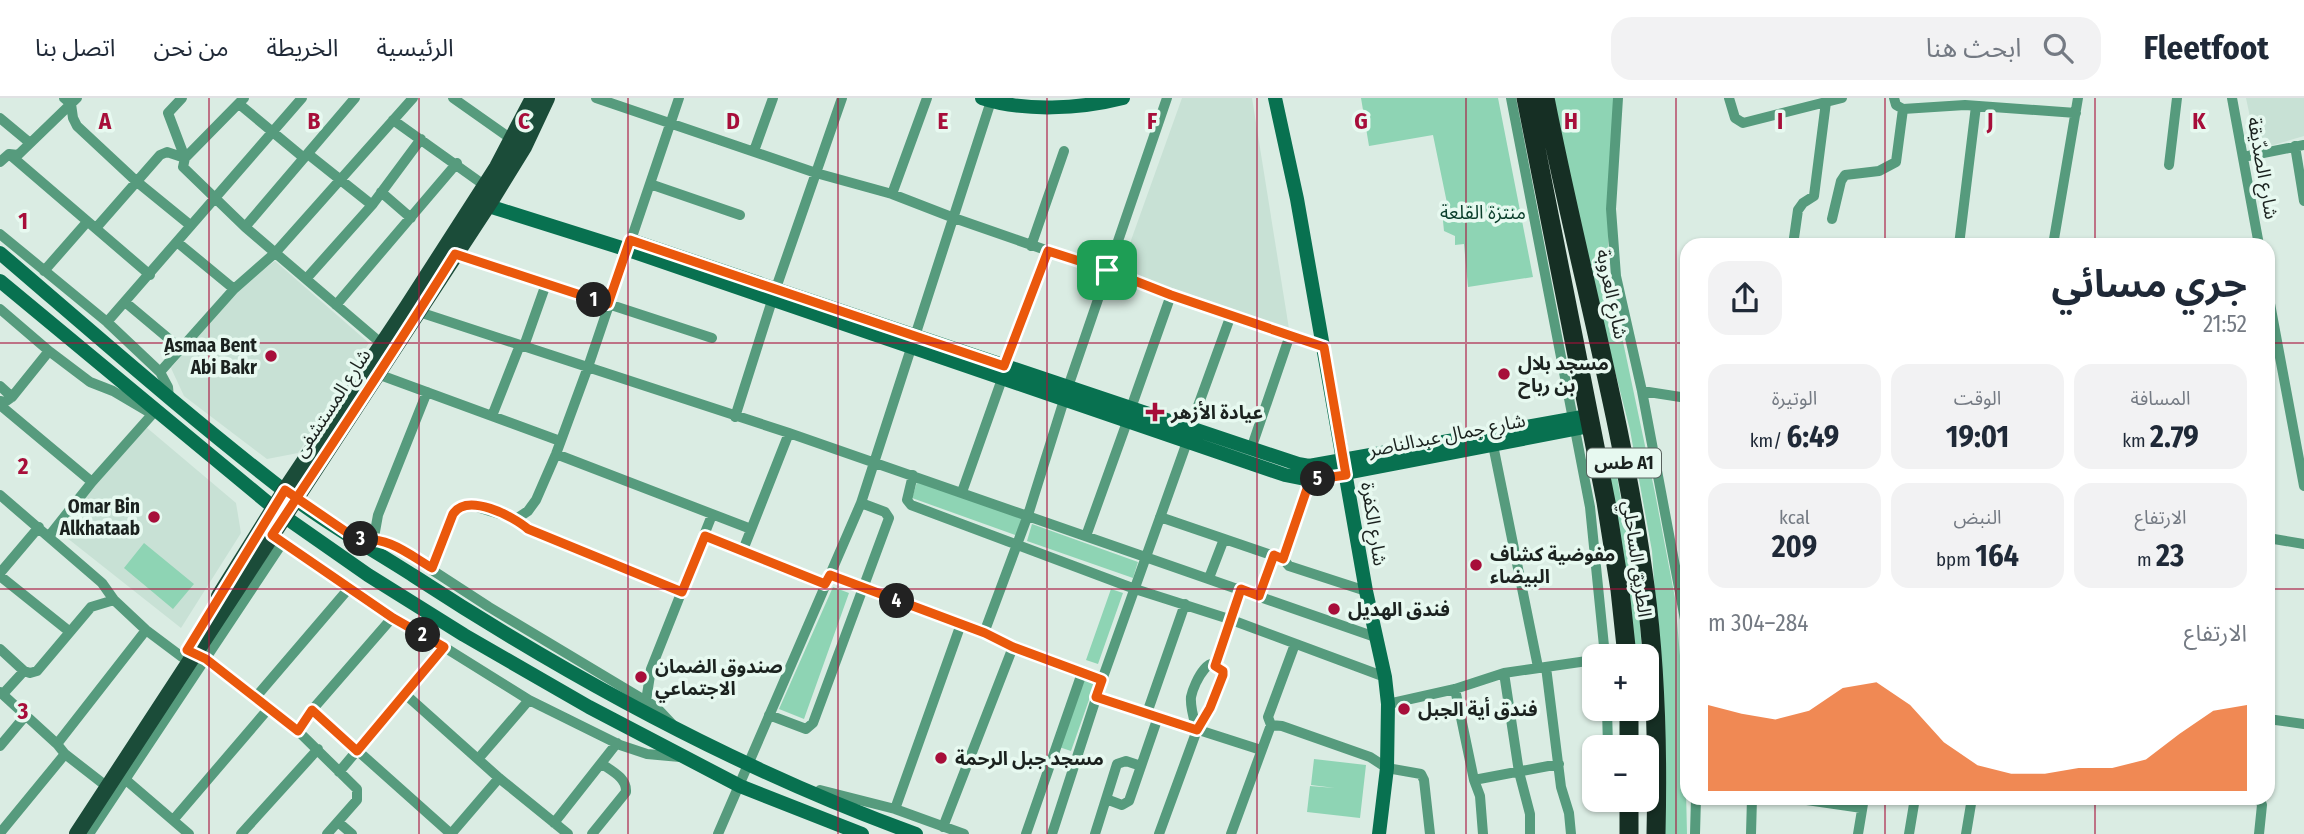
<!DOCTYPE html>
<html lang="ar">
<meta charset="utf-8">
<style>
:root{--surface:#fff;--page:#f2f2f3;--text:#1f2937;--muted:#747a83;--line:#e0e1e3;--accent:#ea580c}
body{margin:0;font-family:"Fira Sans Condensed","Noto Sans Arabic",sans-serif;background:var(--page);color:var(--text);direction:rtl;height:100vh;display:flex;flex-direction:column;font-size:26px;white-space:nowrap}
*{box-sizing:border-box;margin:0}
p{font-size:23px;color:var(--muted)}
.icon{flex:none;width:38px;height:38px;fill:none;stroke:currentColor;stroke-width:2;stroke-linecap:round;stroke-linejoin:round}
.map{position:relative;flex:1;overflow:hidden;direction:ltr}
.panel{position:absolute;left:1680px;top:140px;width:595px;height:567px;display:flex;flex-direction:column;background:var(--surface);border-radius:21px;box-shadow:0 2px 5px #0004;direction:rtl}
.panel>*{flex:none}
.buttons{position:absolute;left:1582px;top:546px;display:grid;gap:14px}
.buttons a{display:grid;place-items:center;width:77px;height:77px;border-radius:14px;background:var(--surface);box-shadow:0 2px 5px #0004;font-size:35px}
.pin{position:absolute;display:grid;place-items:center;width:60px;height:60px;color:#fff;margin:-30px;border-radius:14px;box-shadow:0 4px 10px #0006}
.km{position:absolute;width:35px;height:35px;margin:-18px;border-radius:50%;background:#222;color:#fff;font-size:19px;line-height:35px;text-align:center}
.round{display:grid;place-items:center;flex:none;width:74px;height:74px;border-radius:21px;background:var(--page)}
.overview{display:flex;align-items:center;justify-content:space-between;height:119px;padding:0 28px}
h1{font-size:38px;font-weight:700;line-height:52px}
.metrics{display:grid;grid-template-columns:repeat(3,1fr);gap:10px;height:119px;padding:7px 28px}
.metrics div{display:grid;align-content:center;border-radius:18px;background:var(--page);text-align:center}
.metrics b{font-size:30px;font-weight:700}
.metrics small{font-size:19px;font-weight:400}
.metrics p{font-size:19px}
.chart{height:196px;padding:14px 28px}
.chart p{display:flex;justify-content:space-between}
.chart svg{width:100%;height:126px;margin-top:7px;fill:var(--accent);opacity:.7}
header{display:flex;align-items:center;gap:42px;box-sizing:border-box;height:98px;padding:0 35px;background:var(--surface);border-bottom:2px solid var(--line)}
header strong{font-size:33px}
nav{display:flex;gap:38px;margin-inline-start:auto;font-size:24px}
.search{width:490px;height:63px;background:var(--page);display:flex;align-items:center;gap:18px;box-sizing:border-box;padding:0 24px;border-radius:21px;color:var(--muted);font-size:26px}
.map>svg:first-child{display:block}
.built{fill:#c8e1d5}
.green{fill:#8ed4b4}
.lines{fill:none;stroke-linecap:round;stroke-linejoin:round}
.street{stroke:#569b7d;stroke-width:10}
.secondary{stroke:#087150;stroke-width:14}
.primary{stroke:#1b4c39;stroke-width:16}
.highway{stroke:#162f24;stroke-width:19}
.route-casing{stroke:#fff;stroke-width:14}
.route{stroke:#ea580c;stroke-width:9}
.grid{fill:none;stroke:#a70e3a;stroke-width:2;stroke-opacity:0.55}
.poi-dot{fill:#a70e3a;stroke:#e7f9f0;stroke-width:2.5}
.labels{text-anchor:middle;dominant-baseline:central;stroke-width:7;stroke-linejoin:round;paint-order:stroke}
.shield{fill:#e7f9f0;stroke:#58625e;stroke-width:2}
.shield-label{font-size:18px;font-weight:bold;fill:#1b221f}
.street-label{font-size:19px;fill:#1b221f;stroke:#e7f9f0}
.park-label{font-size:19px;fill:#0a3e2b;stroke:#e7f9f0}
.poi-label{font-size:19px;font-weight:bold;fill:#1b221f;stroke:#e7f9f0;text-anchor:start}
.grid-label{font-size:23px;text-anchor:middle;font-weight:bold;fill:#a70e3a;stroke:#e7f9f0;stroke-width:7;stroke-linejoin:round;paint-order:stroke}
</style>
<header>
<strong>Fleetfoot</strong>
<div class="search"><svg class="icon" aria-label="search" viewBox="0 0 24 24"><circle cx="10" cy="10" r="6"/><path d="M15 15l6 6"/></svg>ابحث هنا</div>
<nav><a>الرئيسية</a><a>الخريطة</a><a>من نحن</a><a>اتصل بنا</a></nav>
</header>
<div class="map">
<svg width="2304" height="736" viewBox="0 0 2304 736">
<rect width="100%" height="100%" fill="#daece3"/>
<path class="built" d="M1182,0H1252L1289,231L1120,173Z
M2246,0H2304V38L2257,52Z
M275,163L369,245L298,355L267,361L184,298L171,270L233,194Z
M146,329L236,405L241,435L181,530L57,432Z"/>
<path class="green" d="M1361,0H1498L1533,179L1468,189L1464,146L1455,147V138L1444,133L1442,113L1447,105L1433,37L1369,48Z
M1554,0H1615L1607,168L1655,395L1675,500L1684,604L1687,736H1664L1665,643L1652,453L1630,332L1589,171Z
M1616,372L1639,509L1642,558H1631L1609,383Z
M917,384L1024,421L1018,438L912,400Z
M1032,426L1138,464L1133,480L1027,443Z
M144,445L194,486L173,511L124,470Z
M833,489L849,495L804,621L779,611Z
M1111,491L1123,495L1098,566L1086,562Z
M1084,578L1096,582L1071,653L1059,649Z
M1314,661L1366,667L1360,720L1307,714L1310,688L1335,690L1311,687Z"/>
<g class="lines">
<path class="street" d="M64,0L71,6L73,20L77,28L136,83L190,127
M182,0L168,15L185,60
M244,0L185,60L183,69L245,129L382,246
M453,0L517,45
M596,0L816,75L892,96L954,120L1324,249
M1511,0L1590,409L1605,558
M1618,0L1611,111L1616,178L1642,293L1687,532
M1729,0L1735,20L1743,25L1842,0
M1894,0L1896,7L1903,11L1965,7L2076,15
M2232,0L2259,147
M239,6L304,60
M0,20L30,45
M393,22L484,87
M2295,48L2304,103
M754,53L773,0
M9,56L150,177
M308,56L372,107
M2243,59L2304,47
M0,64L9,56L18,57L77,0
M2169,67L2177,0
M650,86L740,117
M381,94L411,120
M892,96L927,0
M1832,121L1841,83L1845,77L1879,73L1896,64L1903,11
M245,129L355,0
M96,130L160,57L167,54L185,60
M0,136L107,224L160,274L168,289L169,300
M177,144L234,191
M1793,147L1798,112L1803,105L1814,98L1826,4
M1959,147L1976,8
M2053,147L2078,0
M1031,148L1064,53
M455,156L712,240
M44,173L87,124
M306,181L372,107L421,41
M2268,195L2304,388
M125,204L181,251
M336,207L457,65
M0,211L49,253L90,284L113,293L152,316
M413,212L789,335L1378,540
M107,224L302,0
M524,248L546,186
M1004,268L1048,153
M160,274L234,191L275,155L413,0
M372,274L560,343
M0,288L12,299
M1068,289L1167,0
M1642,293L1687,300
M0,303L5,304L12,299L49,253
M0,307L92,384
M1131,310L1171,197
M492,318L520,247
M735,319L776,190L842,0
M1190,330L1231,217
M1493,347L1538,569
M1251,351L1290,237
M556,356L751,431
M913,377L907,402L911,407L1135,491L1229,521L1385,579
M962,394L1002,281
M0,397L102,485L114,502L146,532L182,559
M1160,419L1283,461L1289,468L1366,493
M516,421L528,413L536,402L556,356L588,269L679,0
M49,438L92,384L156,312
M705,438L743,452L789,335
M1086,438L1127,324
M374,439L378,417L427,294
M2268,440L2304,446
M358,442L374,439L392,446L489,509L646,603L655,608L672,626
M283,444L392,520L444,549L529,602L620,647L647,656L680,659
M743,452L825,486
M1283,461L1310,382
M432,470L453,416L457,410L467,406L516,421L528,431L683,494
M0,475L39,429
M830,477L984,535L1013,549L1102,582
M0,478L70,534
M1209,480L1224,441
M1259,498L1274,457
M984,535L1028,417L1064,302
M0,551L24,573
M187,552L206,561L298,633L357,691V702L327,736
M1215,568L1241,491
M1546,569L1561,689L1569,715L1571,736
M1504,575L1519,674L1530,716V736
M1455,591L1474,682L1480,698L1483,736
M0,594L57,646L65,656L101,684
M3,596L24,573L30,575L37,573L91,509L114,502
M405,596L499,680L568,736
M1096,599L1261,652
M255,600L350,489
M646,603L651,571L712,417
M1388,606L1455,591L1504,575L1594,562
M1607,611L1608,649
M312,612L451,736L499,680
M1147,615L1185,506
M769,617L806,631L813,625L889,420L885,414L861,405
M2268,621L2304,626
M1271,627L1282,628L1370,659L1387,670L1421,676L1424,682L1430,736
M298,633L312,612L392,520
M57,646L146,532
M0,648L26,617
M478,661L529,602
M339,674L444,549
M126,682L189,736
M1474,682L1559,666
M820,692L895,711L964,736
M1793,700L1862,710
M2259,700L2262,707L2259,736
M1106,701L1122,707L1129,703L1158,619
M895,711L961,526
M174,721L269,610
M338,724L352,736
M554,725L617,645
M943,729L1013,549
M0,735L65,656
M89,736L283,444L278,440
M241,736L318,651
M592,736L626,694C627,680 612,673 602,666
M718,736L861,405L992,0
M1026,736L1082,575
M1052,736L1102,582L1187,344
M1095,736L1117,666L1126,663L1141,668
M1159,736L1197,632L1210,610L1223,577C1213,547 1194,584 1191,599C1190,610 1194,621 1197,632
M1231,736L1271,627L1268,619L1295,546
M1695,736L1696,700
M1751,736L1752,700
M1858,736L1864,700
M1909,736L1915,700
M1966,736L1972,700"/>
<path class="secondary" d="M982,0C1024,14 1080,11 1123,0
M1275,0L1297,101L1366,493L1385,579L1388,606L1387,670L1379,736
M479,105L628,152L1285,377L1310,382L1590,328
M633,143L1298,366L1309,368L1588,318
M0,155C97,238 193,323 295,401C332,429 375,453 414,478C572,581 739,672 916,736
M0,183L285,419L368,477L464,537L589,609L740,688L862,736"/>
<path class="primary" d="M219,498L285,392L407,209L497,69L533,0
M77,736L492,101L524,49L547,0"/>
<path class="highway" d="M1526,0L1606,404L1620,492L1627,558
M1545,0C1577,163 1623,323 1645,488C1656,570 1658,653 1656,736
M1629,611V649
M1629,736V702"/>
</g>
<g class="lines">
<defs>
<path id="route" d="M1107,172L1048,153L1004,268L630,142L608,206L455,156C396,251 334,344 272,437L393,520L444,549L357,653L312,612L298,633L206,561L187,552L285,392L358,442C388,438 407,455 432,470L453,416C467,394 513,418 528,431L682,494L705,438L825,486L830,477L985,535L1013,549L1102,582L1096,599L1197,632L1210,610L1223,577V573L1215,568L1241,491L1259,498L1274,457L1283,461L1310,382L1346,377L1324,249L1171,197L1107,172"/>
</defs>
<use href="#route" class="route-casing"/>
<use href="#route" class="route"/>
</g>
<path class="grid" d="M209,0V736M419,0V736M628,0V736M838,0V736M1047,0V736M1257,0V736M1466,0V736M1676,0V736M1885,0V147M2095,0V147M0,245H1687M2268,245H2304M0,491H1687M2268,491H2304M1885,700V736M2095,700V736"/>
<g class="poi-dot">
<circle cx="271" cy="258" r="7"/>
<circle cx="1504" cy="276" r="7"/>
<path d="M1151.5 303.5h7v7h7v7h-7v7h-7v-7h-7v-7h7z"/>
<circle cx="154" cy="419" r="7"/>
<circle cx="1476" cy="467" r="7"/>
<circle cx="1334" cy="511" r="7"/>
<circle cx="641" cy="579" r="7"/>
<circle cx="1404" cy="611" r="7"/>
<circle cx="941" cy="660" r="7"/>
</g>
<g class="labels">
<rect class="shield" x="1587" y="350.5" width="74" height="29" rx="5"/>
<g class="shield-label">
<text x="1624" y="365">طس A1</text>
</g>
<g class="street-label">
<text transform="translate(2263 70) rotate(80)">شارع الصدّيقة</text>
<text transform="translate(1612 196) rotate(78)">شارع العروبة</text>
<text transform="translate(332 305) rotate(-57)">شارع المستشفى</text>
<text transform="translate(1447 337) rotate(-11)">شارع جمال عبدالناصر</text>
<text transform="translate(1374 426) rotate(81)">شارع الكفرة</text>
<text transform="translate(1637 461) rotate(82)">الطريق الساحلي</text>
</g>
<g class="park-label">
<text x="1483" y="114">منتزة القلعة</text>
</g>
<g class="poi-label">
<text x="257" y="247" text-anchor="end">ِAsmaa Bent<tspan x="257" dy="22">Abi Bakr</tspan></text>
<text x="1518" y="265">مسجد بلال<tspan x="1518" dy="22">بن رباح</tspan></text>
<text x="1171" y="314">عيادة الأزهر</text>
<text x="140" y="408" text-anchor="end">Omar Bin<tspan x="140" dy="22">Alkhataab</tspan></text>
<text x="1490" y="456">مفوضية كشاف<tspan x="1490" dy="22">البيضاء</tspan></text>
<text x="1348" y="511">فندق الهديل</text>
<text x="655" y="568">صندوق الضمان<tspan x="655" dy="22">الاجتماعي</tspan></text>
<text x="1418" y="611">فندق أية الجبل</text>
<text x="955" y="660">مسجد جبل الرحمة</text>
</g>
</g>
<g class="grid-label">
<text x="105" y="31">A</text>
<text x="314" y="31">B</text>
<text x="524" y="31">C</text>
<text x="733" y="31">D</text>
<text x="943" y="31">E</text>
<text x="1152" y="31">F</text>
<text x="1361" y="31">G</text>
<text x="1571" y="31">H</text>
<text x="1780" y="31">I</text>
<text x="1990" y="31">J</text>
<text x="2199" y="31">K</text>
<text x="23" y="131">1</text>
<text x="23" y="376">2</text>
<text x="23" y="621">3</text>
</g>
</svg>
<div class="buttons">
<a>+</a>
<a>−</a>
</div>
<div class="pin" style="left:1107px;top:172px;background:#1e9e55"><svg class="icon" aria-label="arrive" viewBox="0 0 24 24"><path d="M6 21V4h12l-3 4 3 4H6"/></svg></div>
<b class="km" style="left:594px;top:202px">1</b>
<b class="km" style="left:423px;top:537px">2</b>
<b class="km" style="left:361px;top:441px">3</b>
<b class="km" style="left:897px;top:503px">4</b>
<b class="km" style="left:1318px;top:381px">5</b>
<section class="panel">
<div class="overview"><div><h1>جري مسائي</h1><p>21:52</p></div><a class="round"><svg class="icon" aria-label="share" viewBox="0 0 24 24"><path d="M12 15V3M7 8l5-5 5 5M5 13v7h14v-7"/></svg></a></div>
<div class="metrics">
<div><p>المسافة</p><b>2.79<small> km</small></b></div>
<div><p>الوقت</p><b>19:01</b></div>
<div><p>الوتيرة</p><b>6:49<small> /km</small></b></div>
</div>
<div class="metrics">
<div><p>الارتفاع</p><b>23<small> m</small></b></div>
<div><p>النبض</p><b>164<small> bpm</small></b></div>
<div><p>kcal</p><b>209</b></div>
</div>
<div class="chart"><p><span>الارتفاع</span>284–304 m</p>
<svg viewBox="0 0 160 44" preserveAspectRatio="none"><path d="M0 44V14L10 17L20 19L30 16L40 8L50 6L60 14L70 27L80 35L90 38L100 38L110 36L120 36L130 33L140 24L150 16L160 14V44z"/></svg>
</div>
</section>
</div>
